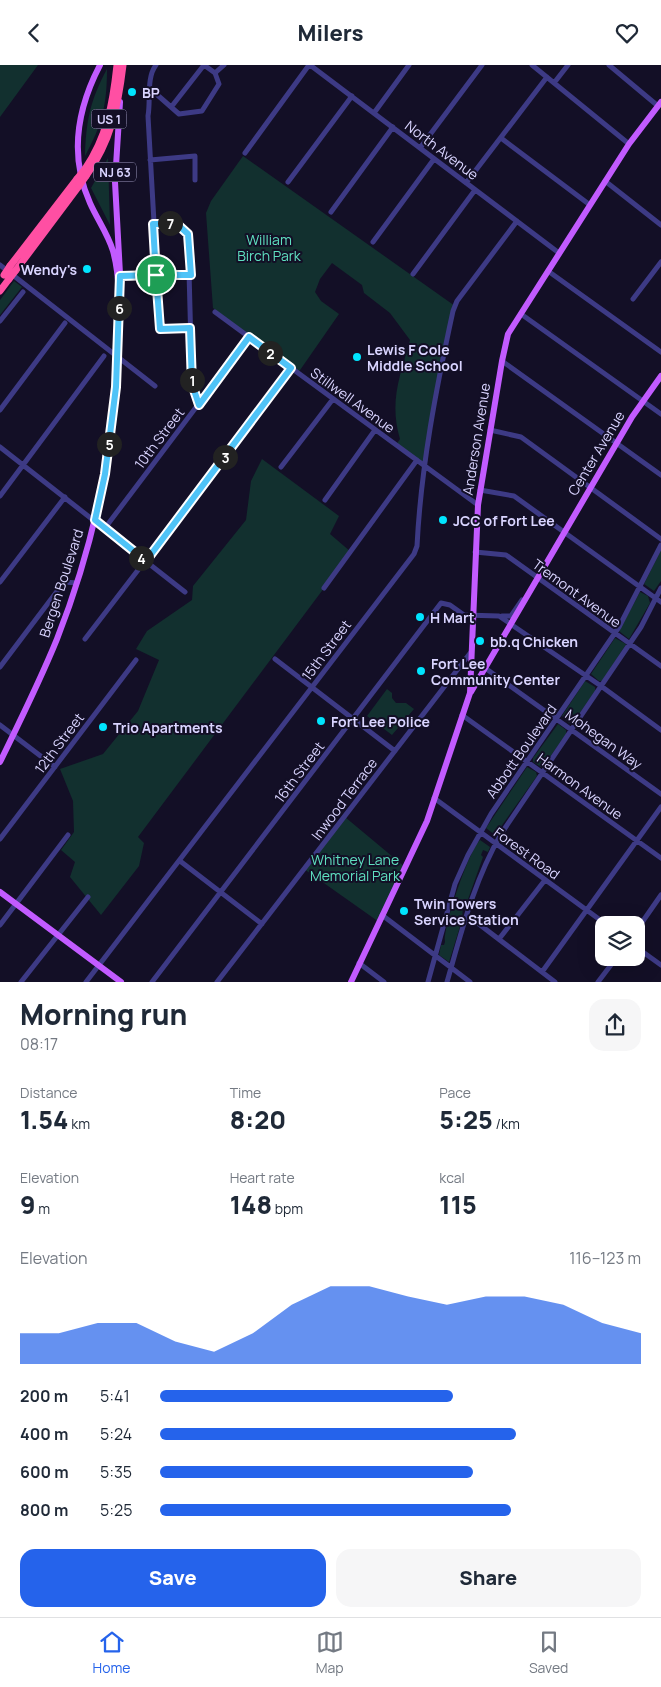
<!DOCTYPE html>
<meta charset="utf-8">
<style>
:root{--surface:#fff;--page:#f6f6f7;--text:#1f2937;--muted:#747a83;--line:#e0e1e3;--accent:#2563eb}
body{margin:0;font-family:Manrope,sans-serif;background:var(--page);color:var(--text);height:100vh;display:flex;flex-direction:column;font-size:19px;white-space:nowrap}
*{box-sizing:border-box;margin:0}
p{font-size:16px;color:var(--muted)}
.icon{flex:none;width:28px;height:28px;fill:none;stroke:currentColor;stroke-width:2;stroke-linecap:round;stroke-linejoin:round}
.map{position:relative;height:917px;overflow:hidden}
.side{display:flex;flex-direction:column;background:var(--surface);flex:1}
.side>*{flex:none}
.controls{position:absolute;left:595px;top:851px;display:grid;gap:10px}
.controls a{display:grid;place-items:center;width:50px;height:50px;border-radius:10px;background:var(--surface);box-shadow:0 5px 20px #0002;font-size:25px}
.pin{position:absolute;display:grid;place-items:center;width:42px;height:42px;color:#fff;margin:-21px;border:2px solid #fff;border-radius:50%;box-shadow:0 1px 5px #0007}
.km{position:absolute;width:25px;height:25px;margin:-12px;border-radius:50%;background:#222;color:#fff;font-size:14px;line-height:25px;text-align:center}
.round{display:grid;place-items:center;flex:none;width:52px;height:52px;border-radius:15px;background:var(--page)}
.summary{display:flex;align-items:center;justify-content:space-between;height:85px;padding:0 20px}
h1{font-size:28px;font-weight:800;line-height:38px}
.stats{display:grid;grid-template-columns:repeat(3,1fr);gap:8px;height:85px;padding:5px 20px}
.stats div{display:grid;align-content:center}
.stats b{font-size:25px;font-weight:800}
.stats small{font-size:14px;font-weight:400}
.stats p{font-size:14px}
.chart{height:140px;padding:10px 20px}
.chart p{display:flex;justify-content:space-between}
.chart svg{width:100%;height:90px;margin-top:5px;fill:var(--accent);opacity:.7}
.action{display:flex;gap:10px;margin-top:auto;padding:10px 20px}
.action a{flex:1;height:58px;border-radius:15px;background:var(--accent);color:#fff;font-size:20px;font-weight:800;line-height:58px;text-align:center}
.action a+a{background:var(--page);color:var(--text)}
ul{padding:0 20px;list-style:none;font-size:16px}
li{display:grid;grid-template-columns:80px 60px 1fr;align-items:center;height:38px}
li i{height:12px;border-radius:6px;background:var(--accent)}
header{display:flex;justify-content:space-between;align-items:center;height:65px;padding:0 20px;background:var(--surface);font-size:22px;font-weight:800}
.tabs{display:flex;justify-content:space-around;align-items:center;height:70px;border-top:1px solid var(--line);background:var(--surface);font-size:14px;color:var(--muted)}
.tabs a{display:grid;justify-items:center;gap:2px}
.tabs .on{color:var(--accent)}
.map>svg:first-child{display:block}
.green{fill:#12302f}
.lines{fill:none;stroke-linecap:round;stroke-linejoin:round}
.minor{stroke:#3d3a85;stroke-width:5}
.major{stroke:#c25bff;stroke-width:6}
.highway{stroke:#ff4fa3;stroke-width:7}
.highway-bridge{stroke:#ff4fa3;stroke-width:7}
.route-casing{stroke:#fff;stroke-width:10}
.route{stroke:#4fc3f7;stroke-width:6}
.poi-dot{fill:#00e5ff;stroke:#130f26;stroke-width:2}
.labels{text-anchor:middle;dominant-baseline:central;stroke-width:4;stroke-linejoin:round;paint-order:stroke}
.shield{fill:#130f26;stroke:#9e99be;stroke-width:1}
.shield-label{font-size:12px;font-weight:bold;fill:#d9d4ff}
.poi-label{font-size:14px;font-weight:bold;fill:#d9d4ff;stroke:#130f26;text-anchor:start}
.street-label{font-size:14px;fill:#d9d4ff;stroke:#130f26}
.park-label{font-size:14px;fill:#5fe0c0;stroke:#130f26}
</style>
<header><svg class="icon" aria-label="back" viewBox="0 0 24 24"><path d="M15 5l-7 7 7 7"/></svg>Milers<svg class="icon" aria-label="heart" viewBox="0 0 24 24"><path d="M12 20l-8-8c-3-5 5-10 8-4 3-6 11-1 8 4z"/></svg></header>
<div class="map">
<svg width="661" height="917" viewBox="0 0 661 917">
<rect width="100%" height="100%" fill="#130f26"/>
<path class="green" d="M0,0H38L0,52Z
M107,4C107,40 102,60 85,91C86,57 90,35 107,4Z
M243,91L455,241L424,400L396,380L400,374C389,337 400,311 410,275L390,248L364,228L362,220L332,198L320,214L315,227L321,236L339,249L298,308L213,243L206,148L211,136Z
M108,93L110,160L91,123Z
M14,216L22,222L0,250V235Z
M262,394L339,451L330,469L351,487L138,772L144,778L139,801L101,850L70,812L75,797L61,785L74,767L73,736L60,704L103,689L138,646L159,595L136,584L147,566L192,535L193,521L246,455L251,416Z
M661,485V516L654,526L644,519Z
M640,527L648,531L650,538L629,574L619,566Z
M615,573L626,579L625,581L602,616H599L591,609Z
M585,616L595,622V626L573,658H569L562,651Z
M387,624L392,628V633L396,638H406L414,644L392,670L367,651Z
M558,659L566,665V669L543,702H541L533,697V693Z
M527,702L536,707L537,711L495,770L486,763Z
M345,752L405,802L379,857L304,804Z
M480,775L490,782L488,787L483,785L481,790L483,792L466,840L463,841L462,855L449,897L439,890L441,880H444L445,877C443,863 468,787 480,775Z"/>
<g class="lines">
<path class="minor" d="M156,0C146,13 151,35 148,51L160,264L190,263
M204,0L215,8L224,0
M310,0L559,188
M532,0L629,79
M609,0L658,41
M554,18L568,0
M151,27H154L179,49L202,46L219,19L215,8
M172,41L204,0
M374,48L409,0
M501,73L590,140
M420,83L482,0
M245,88L309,0
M150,95L195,91V115
M605,116L661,160
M288,117L352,31
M466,118L547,12
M331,147L393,62
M153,159H177L188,169L192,319L199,340
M373,177L434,94
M0,200L155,321
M548,206L661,287
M413,209L475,125
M120,211H191
M633,234L661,197
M215,247L478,440
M521,249L661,349
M0,256L23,227
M502,296L661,410
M0,345L65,258
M490,365L521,372L661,474
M0,382L185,527
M281,402L333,334
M480,425L514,431L661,537
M0,431L104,291
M325,435L375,365
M105,463L249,272
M475,487L506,490L661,601
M0,517L65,432
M324,523L417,395
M502,551H511L522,535
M85,574L238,375L291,303
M275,594L395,686
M0,602L64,517L77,518
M485,603L661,729
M462,650L661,793
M0,660L55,702
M434,733L607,860
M0,774L136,595
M180,796L262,859
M382,850L470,917
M467,850L555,917
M0,860L68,770
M636,866L661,830
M499,874L545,815
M636,882L661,900
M359,898L384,917
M542,907L661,742
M21,917L88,832
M86,917L414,489L417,481C421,402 436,324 453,246L457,236L517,156
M152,917L441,538L450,540L464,550L499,551L601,621L661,665
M217,917L471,587
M428,917L455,819L468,790L491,749L619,562L661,480
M447,917C462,865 474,816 501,769L641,562L661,523
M598,917L617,892"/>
<path class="major" d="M120,37L115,117L120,209
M471,627L632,352L661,311
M0,697C20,656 40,616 57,574C94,480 115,380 118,279C119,248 121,215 113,186C108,169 97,154 90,138C69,91 77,44 100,0
M0,827L121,917
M351,917L427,756L470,628L478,440L502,296L508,269L629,79L661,37"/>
<path class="highway" d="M85,104C107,72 113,38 117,0
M86,111C111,76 118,42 123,0
M10,201L77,114
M16,205L79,121
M0,226L9,214"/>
<path class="highway-bridge" d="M77,114L85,104
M79,121L86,111
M4,210L10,201
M9,214L16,205"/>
</g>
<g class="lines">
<defs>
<path id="route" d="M156,210L160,264L190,263L192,319L199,340L249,272L291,303L146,496L95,455L105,409L116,322L120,211L156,210L153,159H177L188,169L191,210H156"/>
</defs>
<use href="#route" class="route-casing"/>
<use href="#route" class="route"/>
</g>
<g class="poi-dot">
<circle cx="132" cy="27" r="5"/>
<circle cx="87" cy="204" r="5"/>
<circle cx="357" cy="292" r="5"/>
<circle cx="443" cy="455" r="5"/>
<circle cx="420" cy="552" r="5"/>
<circle cx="480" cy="576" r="5"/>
<circle cx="421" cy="606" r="5"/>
<circle cx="321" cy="656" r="5"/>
<circle cx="103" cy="662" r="5"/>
<circle cx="404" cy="846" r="5"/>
</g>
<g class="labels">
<g class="shield">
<rect x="91.5" y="44.5" width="35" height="19" rx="4"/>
<rect x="94" y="97.5" width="42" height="19" rx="4"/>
</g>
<g class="shield-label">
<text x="109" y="54">US 1</text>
<text x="115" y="107">NJ 63</text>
</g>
<g class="poi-label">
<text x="142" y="27">BP</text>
<text x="77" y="204" text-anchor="end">Wendy's</text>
<text x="367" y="284">Lewis F Cole<tspan x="367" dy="16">Middle School</tspan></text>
<text x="453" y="455">JCC of Fort Lee</text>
<text x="430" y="552">H Mart</text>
<text x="490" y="576">bb.q Chicken</text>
<text x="431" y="598">Fort Lee<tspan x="431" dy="16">Community Center</tspan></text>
<text x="331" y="656">Fort Lee Police</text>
<text x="113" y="662">Trio Apartments</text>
<text x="414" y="838">Twin Towers<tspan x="414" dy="16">Service Station</tspan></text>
</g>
<g class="street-label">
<text transform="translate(442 85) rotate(37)">North Avenue</text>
<text transform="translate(353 335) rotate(36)">Stillwell Avenue</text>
<text transform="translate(159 373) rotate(-53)">10th Street</text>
<text transform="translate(476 374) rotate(-81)">Anderson Avenue</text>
<text transform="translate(596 388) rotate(-59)">Center Avenue</text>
<text transform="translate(61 518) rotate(-72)">Bergen Boulevard</text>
<text transform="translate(577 528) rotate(36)">Tremont Avenue</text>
<text transform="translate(326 585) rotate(-53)">15th Street</text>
<text transform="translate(604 674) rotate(36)">Mohegan Way</text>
<text transform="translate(59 678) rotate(-53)">12th Street</text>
<text transform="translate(521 686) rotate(-55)">Abbott Boulevard</text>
<text transform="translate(299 707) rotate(-53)">16th Street</text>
<text transform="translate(580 721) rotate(36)">Harmon Avenue</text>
<text transform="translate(344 734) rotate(-53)">Inwood Terrace</text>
<text transform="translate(527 788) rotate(36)">Forest Road</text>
</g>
<g class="park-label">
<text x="269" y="174">William<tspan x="269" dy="16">Birch Park</tspan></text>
<text x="355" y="794">Whitney Lane<tspan x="355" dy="16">Memorial Park</tspan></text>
</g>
</g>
</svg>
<div class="controls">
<a><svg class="icon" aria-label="layers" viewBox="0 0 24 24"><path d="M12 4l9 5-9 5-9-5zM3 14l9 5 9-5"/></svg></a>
</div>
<div class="pin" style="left:156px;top:210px;background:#1e9e55"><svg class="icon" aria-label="arrive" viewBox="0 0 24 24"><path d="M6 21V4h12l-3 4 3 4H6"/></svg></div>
<b class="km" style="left:192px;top:315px">1</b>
<b class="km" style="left:270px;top:288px">2</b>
<b class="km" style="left:225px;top:392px">3</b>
<b class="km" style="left:141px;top:493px">4</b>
<b class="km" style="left:109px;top:379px">5</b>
<b class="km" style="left:119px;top:243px">6</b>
<b class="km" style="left:170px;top:158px">7</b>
</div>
<section class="side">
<div class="summary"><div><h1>Morning run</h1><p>08:17</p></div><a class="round"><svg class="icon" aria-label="share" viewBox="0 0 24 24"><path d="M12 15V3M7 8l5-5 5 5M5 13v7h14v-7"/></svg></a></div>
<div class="stats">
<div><p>Distance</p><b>1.54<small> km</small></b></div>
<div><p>Time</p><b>8:20</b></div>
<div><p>Pace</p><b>5:25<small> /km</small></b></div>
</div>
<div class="stats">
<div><p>Elevation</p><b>9<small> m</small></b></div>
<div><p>Heart rate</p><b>148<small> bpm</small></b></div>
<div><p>kcal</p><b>115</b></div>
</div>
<div class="chart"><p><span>Elevation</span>116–123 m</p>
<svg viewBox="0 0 160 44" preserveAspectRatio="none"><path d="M0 44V29L10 29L20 24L30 24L40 33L50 38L60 29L70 15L80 6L90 6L100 11L110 15L120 11L130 11L140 15L150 24L160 29V44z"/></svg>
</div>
<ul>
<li><b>200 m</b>5:41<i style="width:61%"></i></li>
<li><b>400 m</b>5:24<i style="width:74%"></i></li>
<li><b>600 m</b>5:35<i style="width:65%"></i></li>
<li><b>800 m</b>5:25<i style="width:73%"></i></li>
</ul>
<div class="action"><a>Save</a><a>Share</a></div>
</section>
<nav class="tabs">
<a class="on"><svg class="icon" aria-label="home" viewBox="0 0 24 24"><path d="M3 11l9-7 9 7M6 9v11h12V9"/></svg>Home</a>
<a><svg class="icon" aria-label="map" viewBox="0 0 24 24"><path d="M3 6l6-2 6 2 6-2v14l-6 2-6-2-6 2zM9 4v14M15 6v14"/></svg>Map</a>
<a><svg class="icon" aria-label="saved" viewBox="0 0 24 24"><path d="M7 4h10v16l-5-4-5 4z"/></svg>Saved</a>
</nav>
